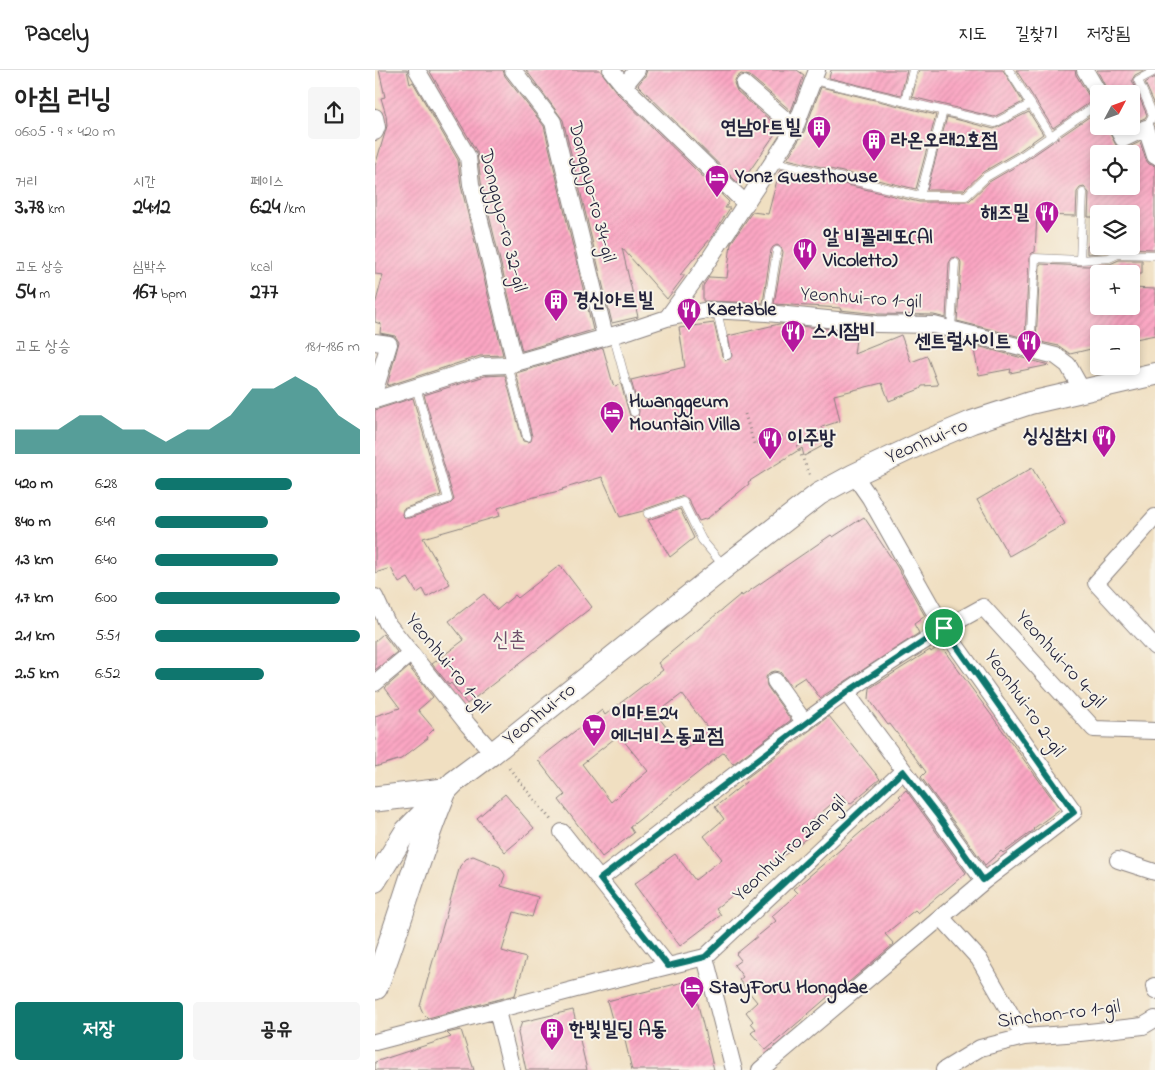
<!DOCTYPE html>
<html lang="ko">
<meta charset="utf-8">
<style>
:root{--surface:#fff;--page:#f6f6f6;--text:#222;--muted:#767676;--line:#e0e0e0;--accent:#0f766e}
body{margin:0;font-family:"Indie Flower","Poor Story",sans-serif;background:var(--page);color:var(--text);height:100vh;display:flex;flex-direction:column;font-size:19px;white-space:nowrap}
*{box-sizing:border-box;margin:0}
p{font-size:16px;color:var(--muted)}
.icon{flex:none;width:28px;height:28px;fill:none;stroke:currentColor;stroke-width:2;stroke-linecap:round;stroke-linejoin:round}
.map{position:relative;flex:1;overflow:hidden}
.side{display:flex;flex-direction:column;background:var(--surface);width:375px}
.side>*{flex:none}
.needle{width:32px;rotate:49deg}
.buttons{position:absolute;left:715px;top:15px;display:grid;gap:10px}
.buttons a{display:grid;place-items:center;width:50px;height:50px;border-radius:5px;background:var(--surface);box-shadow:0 2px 8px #0003;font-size:25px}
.pin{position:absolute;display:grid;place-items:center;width:42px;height:42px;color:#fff;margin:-21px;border:2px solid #fff;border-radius:50%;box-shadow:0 1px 5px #0007}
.round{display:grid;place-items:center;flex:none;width:52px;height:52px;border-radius:5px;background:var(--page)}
.headline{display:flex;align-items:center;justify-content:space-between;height:85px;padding:0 15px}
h1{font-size:28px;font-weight:800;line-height:38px}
.figures{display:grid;grid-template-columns:repeat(3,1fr);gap:8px;height:85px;padding:5px 15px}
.figures div{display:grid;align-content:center}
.figures b{font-size:21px;font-weight:800}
.figures small{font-size:14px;font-weight:400}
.figures p{font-size:14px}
.chart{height:140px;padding:10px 15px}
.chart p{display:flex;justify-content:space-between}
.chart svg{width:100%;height:90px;margin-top:5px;fill:var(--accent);opacity:.7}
.cta{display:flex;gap:10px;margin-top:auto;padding:10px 15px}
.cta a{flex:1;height:58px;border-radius:5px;background:var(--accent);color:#fff;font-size:20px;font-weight:800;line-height:58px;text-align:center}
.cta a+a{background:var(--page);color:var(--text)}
ul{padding:0 15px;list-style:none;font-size:16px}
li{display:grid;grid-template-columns:80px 60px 1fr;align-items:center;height:38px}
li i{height:12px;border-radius:6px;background:var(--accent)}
header{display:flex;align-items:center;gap:30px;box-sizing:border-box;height:70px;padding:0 25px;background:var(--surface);border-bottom:1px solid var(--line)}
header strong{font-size:24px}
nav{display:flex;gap:28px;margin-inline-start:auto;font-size:18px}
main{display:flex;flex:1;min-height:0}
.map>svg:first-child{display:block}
.building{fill:url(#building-hatch);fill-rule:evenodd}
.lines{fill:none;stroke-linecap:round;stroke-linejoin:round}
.lane-casing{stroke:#89807e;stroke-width:9}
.street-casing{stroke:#89807e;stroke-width:18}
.secondary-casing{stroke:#89807e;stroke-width:24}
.primary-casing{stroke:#89807e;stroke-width:27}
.path{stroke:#89807e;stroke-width:3;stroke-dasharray:1 4;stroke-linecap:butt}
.lane{stroke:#fff;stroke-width:8}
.street{stroke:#fff;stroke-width:16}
.secondary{stroke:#fff;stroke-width:22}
.primary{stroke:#fff;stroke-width:25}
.route-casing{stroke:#fff;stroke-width:10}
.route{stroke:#0f766e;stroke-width:6}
.labels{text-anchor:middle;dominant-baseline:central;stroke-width:4;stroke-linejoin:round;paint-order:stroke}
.poi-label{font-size:20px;font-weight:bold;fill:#22223b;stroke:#f7f3e8;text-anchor:start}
.street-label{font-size:20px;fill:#22223b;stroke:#f7f3e8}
.neighbourhood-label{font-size:21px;fill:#6e506b;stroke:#f7f3e8}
</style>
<header>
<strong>Pacely</strong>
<nav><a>지도</a><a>길찾기</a><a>저장됨</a></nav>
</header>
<main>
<section class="side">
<div class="headline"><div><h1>아침 러닝</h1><p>06:05 · 9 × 420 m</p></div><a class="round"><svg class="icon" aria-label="share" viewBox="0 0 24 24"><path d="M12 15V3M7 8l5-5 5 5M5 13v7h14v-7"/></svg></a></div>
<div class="figures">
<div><p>거리</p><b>3.78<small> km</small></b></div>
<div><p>시간</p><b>24:12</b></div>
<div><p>페이스</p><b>6:24<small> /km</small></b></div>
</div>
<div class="figures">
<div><p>고도 상승</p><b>54<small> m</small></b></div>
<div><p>심박수</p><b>167<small> bpm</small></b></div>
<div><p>kcal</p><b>277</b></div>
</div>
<div class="chart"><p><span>고도 상승</span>181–186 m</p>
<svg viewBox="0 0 160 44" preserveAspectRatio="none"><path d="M0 44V32L10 32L20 32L30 25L40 25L50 32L60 32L70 38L80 32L90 32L100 25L110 12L120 12L130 6L140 12L150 25L160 32V44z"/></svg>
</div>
<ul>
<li><b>420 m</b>6:28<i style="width:67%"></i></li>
<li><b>840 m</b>6:49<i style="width:55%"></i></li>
<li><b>1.3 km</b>6:40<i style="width:60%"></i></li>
<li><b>1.7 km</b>6:00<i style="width:90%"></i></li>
<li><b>2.1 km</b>5:51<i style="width:100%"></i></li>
<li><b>2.5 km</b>6:52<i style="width:53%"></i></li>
</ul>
<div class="cta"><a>저장</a><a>공유</a></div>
</section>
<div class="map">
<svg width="780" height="1000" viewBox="0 0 780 1000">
<defs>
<pattern id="building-hatch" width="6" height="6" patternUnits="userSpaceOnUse" patternTransform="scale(1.25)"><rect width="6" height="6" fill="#fba6c3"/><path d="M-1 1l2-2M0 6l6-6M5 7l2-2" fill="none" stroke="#d78fa8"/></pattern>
</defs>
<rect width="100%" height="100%" fill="#f7f3e8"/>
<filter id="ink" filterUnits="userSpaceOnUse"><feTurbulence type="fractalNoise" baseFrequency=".02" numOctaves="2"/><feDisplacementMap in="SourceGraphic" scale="10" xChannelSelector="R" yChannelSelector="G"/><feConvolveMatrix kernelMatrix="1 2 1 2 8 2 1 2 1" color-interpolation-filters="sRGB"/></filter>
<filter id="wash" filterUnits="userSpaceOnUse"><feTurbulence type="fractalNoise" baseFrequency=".0096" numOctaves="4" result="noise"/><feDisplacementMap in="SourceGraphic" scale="20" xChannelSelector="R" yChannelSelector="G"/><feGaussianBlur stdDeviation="1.12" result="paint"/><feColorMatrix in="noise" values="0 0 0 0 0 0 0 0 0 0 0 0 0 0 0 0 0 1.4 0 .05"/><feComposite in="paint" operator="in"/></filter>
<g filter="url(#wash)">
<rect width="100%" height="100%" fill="#f0dfc1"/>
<g id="blocks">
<path class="building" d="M4,0H32L35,14L38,12L83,90L86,116L128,285L105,286L12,316L24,272L20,266L5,263L6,254L0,252V235L8,205L0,204V96L12,56L11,45L6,28L10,27Z
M54,0H128L130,6L169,56L218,260L147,281L106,112L102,82Z
M151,0H225L242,23L354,132L350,138H355L335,169L305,205H310L292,229L247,178L263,247L237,253L188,50Z
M272,0H422L429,5L416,41L375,6L366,4L361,8L359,13L362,21L404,58L365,115L263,15L270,6Z
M456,0H532L526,25L454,8Z
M544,0H628L648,32L619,47L537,27Z
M641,0H700L701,5L717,31L678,58Z
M722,0H770L760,5L757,10L772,45L770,48L756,54V24H734Z
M780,7V35L770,13Z
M446,17L561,45L541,119L412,89L429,62Z
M724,40V56H731L742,77L752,78L765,72L771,90L774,94L780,96V179L743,178L733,182L712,184V176H756V144H724V147H713L714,123L709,117L705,118L702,122L701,146L662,145L660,182L657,183L654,188L650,268L582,251L586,193L585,190L581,187L577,188L574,193L571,248L559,245L503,244L465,240L466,238L399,234L408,182L406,177L402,175L398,177L396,180L388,233L328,231V216L334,207L352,208L356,173L377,142L393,144L405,99L544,132H591L595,130L614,112L650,91ZM724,84H756V116H724Z
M654,42L668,64L644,81L608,102L589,120H552L572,47L619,59Z
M744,190H767V204H724V242L756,236V218L780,219V265L756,270V264H724V277L695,284L684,276L661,271L665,194L712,196L735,194Z
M339,253L347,286L351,290L355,289L357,286L353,266L404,254L482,262L479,284L526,265L536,292L552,286L563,315L547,316L545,319L514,331L507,313L459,325L465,351L447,357L453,373L429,386L427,378L373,412L374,414L333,448L324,451L313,429L308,426L271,439L268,441L245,447L227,407L187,419L188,420L151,429L123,438L125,446L48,468L75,514L52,527L48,519L42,523L33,508L24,513L16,498L0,503V340L38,328L66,425L28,439L27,445L30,448H34L75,434L79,430L49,325L110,306L130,305L147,368L148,371L153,372L156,371L157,366L141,303L228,278L238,314L240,316L246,314L254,343L255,346L260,348L263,346L264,341L256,310L310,297L304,258Z
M598,275L674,295L635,303L636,299L604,305Z
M657,398L690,454L634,486L602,430Z
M305,439L319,468L295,487L273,450Z
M489,447L521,495L550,546L539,554L544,563L445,628L430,607L416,616L405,602L400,601L394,603L391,607L392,616L416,650L358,694L349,682L255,757L259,763L227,787L184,730L190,725L163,690L227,640L230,645L288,600L283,593L366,524L367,526L456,465L458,467ZM307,624L335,661L309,680L281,644ZM244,665L273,701L236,732L207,694Z
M185,495L217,537L92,634L76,613L74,615L57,594L89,570L74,551L109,524L122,540L140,525L143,528Z
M8,564L22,582L0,600V571Z
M565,575L685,739L658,759L659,760L628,783L626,781L610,795L546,707L551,702L515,654L513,655L494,629L495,618L555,580L556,582Z
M34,597L58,627L43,640L59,659L52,666L53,668L26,689L0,697V646L25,638L10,618Z
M454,646L505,709L475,734L467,725L427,759L433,767L341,838L346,845L305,876L259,814L300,784L320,810L347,789L329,766L349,749L340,737L371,712L370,709Z
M531,720L591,803L543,843L540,840L510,864L519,874L455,928L454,926L391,980L376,963L381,959L376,953L378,951L371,942L382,932L364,910L368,907L359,895L366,890L361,884L401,851L397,846L423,823L419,819L526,728L524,726Z
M130,724L159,758L130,782L102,748Z
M98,786L125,797L130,805L126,816L163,827L157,847L139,842L127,881L151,888L140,925L53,948L48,943L45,936L85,796L91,789Z
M317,910L339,1000H257L247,958L240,960L232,931Z
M198,940L212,1000H151L143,963L147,952Z
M86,960L99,1000H0V992L76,967L72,963Z"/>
</g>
</g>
<g filter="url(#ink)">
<use href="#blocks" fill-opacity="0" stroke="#89807e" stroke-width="1"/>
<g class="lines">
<defs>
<path id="lane" d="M634,0L676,66
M439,10L620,53L656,34
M530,31L538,0
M771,58L778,45L763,10L780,1
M399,92L545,126H591L611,107L647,86L724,33
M545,126L568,41
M705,190L708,123
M342,241L352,285
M392,243L402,181
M576,259L580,193
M238,264L259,342
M655,280L660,188L705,190L734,188L743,184L780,185
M133,295L152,367
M32,443L73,429L41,317
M273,444L308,432L327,470L348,495"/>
<path id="street" d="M42,0L93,87L96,114L140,293
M138,0L178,52L230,266
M236,0L249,16L371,134
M710,0L724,24
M369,14L420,58
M249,16L262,0
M0,47L2,57L0,62
M741,56L748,69L771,58L780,86
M292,248L327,200L420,58L442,0
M0,272L14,274L0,320
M0,330L108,296L133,295L256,260L292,248L333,240L392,243L502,254L559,255L681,286L693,295L707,320
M780,447L721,513L780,577
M0,527L12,553L93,655L118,683
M400,611L430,653
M0,613L36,583
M471,622C517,685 564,747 609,811
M187,762L293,896
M743,790L780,802
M225,809C348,715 471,611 608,537L719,659L780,661
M566,847L604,889L649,967
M330,887L359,1000
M779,916L780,921
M122,941L137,1000
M0,972L224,913L330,887L528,701
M385,1000L609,811L699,742L569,559L495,428L479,405
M569,1000L605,978L649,967L705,963L768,956L780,949"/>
<path id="secondary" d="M0,811L31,761L79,712L118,683L350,497L444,424L479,405L545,374L597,352L655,333L780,304"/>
<path id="primary" d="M0,729L69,721C42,785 25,853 0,917"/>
</defs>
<use href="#lane" class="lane-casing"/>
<use href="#street" class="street-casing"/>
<use href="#secondary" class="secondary-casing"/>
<use href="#primary" class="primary-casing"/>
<path class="path" d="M370,344L379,374L417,363L435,406
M134,698L176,750"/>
<use href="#lane" class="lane"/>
<use href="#street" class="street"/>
<use href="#secondary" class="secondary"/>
<use href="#primary" class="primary"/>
</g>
</g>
<g class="lines" filter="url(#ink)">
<defs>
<path id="route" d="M569,558L699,742L608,810L563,746L528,701L330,887L293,896L225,809L472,622Z"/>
</defs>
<use href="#route" class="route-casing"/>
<use href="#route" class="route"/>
</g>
<defs>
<symbol id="building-pin" viewBox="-11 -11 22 30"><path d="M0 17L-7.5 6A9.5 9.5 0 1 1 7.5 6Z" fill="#b5179e" stroke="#f7f3e8"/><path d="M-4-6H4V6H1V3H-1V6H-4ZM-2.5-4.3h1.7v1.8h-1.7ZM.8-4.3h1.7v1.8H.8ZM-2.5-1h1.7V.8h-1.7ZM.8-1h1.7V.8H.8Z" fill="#fff"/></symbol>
<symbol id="hotel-pin" viewBox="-11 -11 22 30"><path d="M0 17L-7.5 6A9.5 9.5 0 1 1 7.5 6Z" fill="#b5179e" stroke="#f7f3e8"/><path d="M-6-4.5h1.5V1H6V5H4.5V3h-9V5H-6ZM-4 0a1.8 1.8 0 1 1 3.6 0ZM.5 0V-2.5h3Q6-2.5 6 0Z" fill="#fff"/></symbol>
<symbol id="restaurant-pin" viewBox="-11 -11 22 30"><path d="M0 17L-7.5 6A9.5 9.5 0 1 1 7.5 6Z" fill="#b5179e" stroke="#f7f3e8"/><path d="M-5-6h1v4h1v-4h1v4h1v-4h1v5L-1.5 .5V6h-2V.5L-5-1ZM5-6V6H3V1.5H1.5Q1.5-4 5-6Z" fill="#fff"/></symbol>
<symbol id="supermarket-pin" viewBox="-11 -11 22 30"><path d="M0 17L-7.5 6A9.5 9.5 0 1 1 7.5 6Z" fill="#b5179e" stroke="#f7f3e8"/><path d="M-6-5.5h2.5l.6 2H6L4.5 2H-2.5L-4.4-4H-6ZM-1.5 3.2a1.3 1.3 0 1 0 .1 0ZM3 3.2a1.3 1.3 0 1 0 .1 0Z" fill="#fff"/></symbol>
</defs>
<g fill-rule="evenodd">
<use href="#building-pin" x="430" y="44" width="28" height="38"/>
<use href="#building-pin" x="485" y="57" width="28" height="38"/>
<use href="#hotel-pin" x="328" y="93" width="28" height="38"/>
<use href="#restaurant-pin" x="658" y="129" width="28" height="38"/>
<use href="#restaurant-pin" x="416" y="166" width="28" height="38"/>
<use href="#building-pin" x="167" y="217" width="28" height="38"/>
<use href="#restaurant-pin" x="300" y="226" width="28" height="38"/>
<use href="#restaurant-pin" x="404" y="248" width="28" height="38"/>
<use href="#restaurant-pin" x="640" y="258" width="28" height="38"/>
<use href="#hotel-pin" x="223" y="329" width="28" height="38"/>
<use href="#restaurant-pin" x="715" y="353" width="28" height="38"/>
<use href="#restaurant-pin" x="381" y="355" width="28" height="38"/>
<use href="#supermarket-pin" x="205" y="642" width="28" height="38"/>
<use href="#hotel-pin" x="303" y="904" width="28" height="38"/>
<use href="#building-pin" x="163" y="946" width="28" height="38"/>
</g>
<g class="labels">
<g class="poi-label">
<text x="426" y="58" text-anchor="end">연남아트빌</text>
<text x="516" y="71">라온오래2호점</text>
<text x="360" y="107">Yonz Guesthouse</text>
<text x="654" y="143" text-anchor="end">해즈밀</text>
<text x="448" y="168">알 비꼴레또(Al<tspan x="448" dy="23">Vicoletto)</tspan></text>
<text x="198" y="231">경신아트빌</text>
<text x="332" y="240">Kaetable</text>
<text x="436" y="262">스시잠비</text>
<text x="636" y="272" text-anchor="end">센트럴사이트</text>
<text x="254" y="332">Hwanggeum<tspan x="254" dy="23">Mountain Villa</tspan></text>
<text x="712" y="367" text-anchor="end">싱싱참치</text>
<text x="412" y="369">이주방</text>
<text x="236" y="644">이마트24<tspan x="236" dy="23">에너비스동교점</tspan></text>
<text x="334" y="918">StayForU Hongdae</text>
<text x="194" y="960">한빛빌딩 A동</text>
</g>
<g class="street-label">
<text transform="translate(216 122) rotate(76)">Donggyo-ro 34-gil</text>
<text transform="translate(127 151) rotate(76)">Donggyo-ro 32-gil</text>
<text transform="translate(486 229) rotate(4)">Yeonhui-ro 1-gil</text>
<text transform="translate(552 372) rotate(-23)">Yeonhui-ro</text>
<text transform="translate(685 590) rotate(48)">Yeonhui-ro 4-gil</text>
<text transform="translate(72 594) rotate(51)">Yeonhui-ro 1-gil</text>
<text transform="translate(649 634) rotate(55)">Yeonhui-ro 2-gil</text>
<text transform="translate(165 645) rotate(-39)">Yeonhui-ro</text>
<text transform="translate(415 779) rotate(-43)">Yeonhui-ro 2an-gil</text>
<text transform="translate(684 945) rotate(-7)">Sinchon-ro 1-gil</text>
</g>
<g class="neighbourhood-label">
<text x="134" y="571">신촌</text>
</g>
</g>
</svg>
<div class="buttons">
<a><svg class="needle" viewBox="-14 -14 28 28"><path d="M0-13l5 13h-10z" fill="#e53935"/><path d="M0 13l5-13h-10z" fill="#767676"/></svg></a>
<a><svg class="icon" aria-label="locate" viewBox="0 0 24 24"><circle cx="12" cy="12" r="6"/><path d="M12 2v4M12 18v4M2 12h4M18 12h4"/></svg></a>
<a><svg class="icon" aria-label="layers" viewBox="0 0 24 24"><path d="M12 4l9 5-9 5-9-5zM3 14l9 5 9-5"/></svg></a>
<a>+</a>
<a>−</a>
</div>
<div class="pin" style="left:569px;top:558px;background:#1e9e55"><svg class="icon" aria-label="arrive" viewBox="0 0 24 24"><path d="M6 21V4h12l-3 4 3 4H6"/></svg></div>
</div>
</main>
